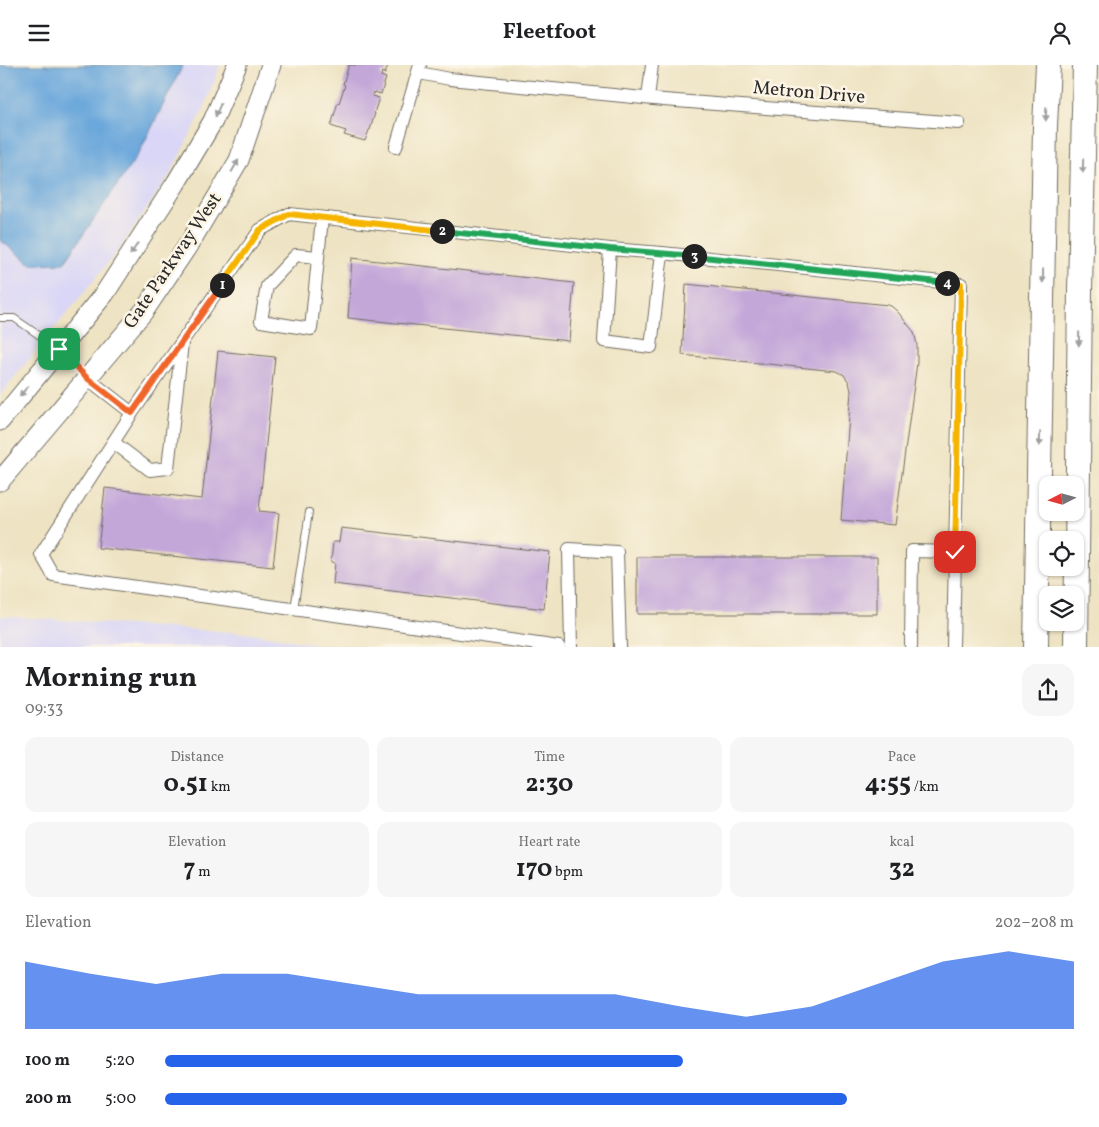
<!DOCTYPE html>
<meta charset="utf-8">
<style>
:root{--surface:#fff;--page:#f6f6f6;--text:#202124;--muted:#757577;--accent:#2563eb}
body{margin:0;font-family:Vollkorn,serif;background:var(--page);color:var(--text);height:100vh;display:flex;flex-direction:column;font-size:19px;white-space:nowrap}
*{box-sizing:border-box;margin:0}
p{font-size:16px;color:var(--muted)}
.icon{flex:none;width:28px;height:28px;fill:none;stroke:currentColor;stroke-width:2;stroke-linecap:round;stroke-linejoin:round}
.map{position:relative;height:582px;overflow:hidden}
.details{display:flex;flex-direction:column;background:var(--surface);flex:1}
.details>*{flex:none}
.needle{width:32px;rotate:264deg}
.tools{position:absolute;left:1039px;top:411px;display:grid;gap:10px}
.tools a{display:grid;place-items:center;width:45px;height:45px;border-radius:10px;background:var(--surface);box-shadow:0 1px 4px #0004;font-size:25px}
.pin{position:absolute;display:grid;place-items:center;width:42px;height:42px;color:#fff;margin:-21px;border-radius:10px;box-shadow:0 2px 8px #0006}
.km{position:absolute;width:25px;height:25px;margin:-12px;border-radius:50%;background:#222;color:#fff;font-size:14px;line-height:25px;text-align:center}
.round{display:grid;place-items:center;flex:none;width:52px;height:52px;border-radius:15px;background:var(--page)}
.headline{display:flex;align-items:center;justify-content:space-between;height:85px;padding:0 25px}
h1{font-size:28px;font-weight:700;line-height:38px}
.metrics{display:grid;grid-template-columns:repeat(3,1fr);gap:8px;height:85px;padding:5px 25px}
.metrics div{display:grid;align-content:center;border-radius:12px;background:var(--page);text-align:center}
.metrics b{font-size:25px;font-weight:700}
.metrics small{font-size:14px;font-weight:400}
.metrics p{font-size:14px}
.chart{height:140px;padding:10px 25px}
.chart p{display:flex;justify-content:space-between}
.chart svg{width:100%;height:90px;margin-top:5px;fill:var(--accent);opacity:.7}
ul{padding:0 25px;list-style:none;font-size:16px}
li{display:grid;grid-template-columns:80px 60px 1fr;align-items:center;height:38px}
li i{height:12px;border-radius:6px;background:var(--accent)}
header{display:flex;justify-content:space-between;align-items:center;height:65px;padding:0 25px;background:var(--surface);font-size:22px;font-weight:700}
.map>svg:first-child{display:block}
.built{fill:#d9d6f7}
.water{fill:#6aa7db;stroke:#4a6983}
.building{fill:#c3a7d9}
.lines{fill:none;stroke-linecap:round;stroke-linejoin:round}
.lane-casing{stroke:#6f6b60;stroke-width:8}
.street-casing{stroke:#6f6b60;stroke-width:14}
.secondary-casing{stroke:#6f6b60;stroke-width:21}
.highway-casing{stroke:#6f6b60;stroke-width:26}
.lane{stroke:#fff;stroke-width:6}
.street{stroke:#fff;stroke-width:12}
.secondary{stroke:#fff;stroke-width:19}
.highway{stroke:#fff;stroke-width:24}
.oneway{fill:#a0a0a0}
.split-1-casing{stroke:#fff;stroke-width:10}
.split-2-casing{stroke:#fff;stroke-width:10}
.split-3-casing{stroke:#fff;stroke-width:10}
.split-4-casing{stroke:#fff;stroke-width:10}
.split-5-casing{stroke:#fff;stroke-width:10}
.split-1{stroke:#f0652b;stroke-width:6}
.split-2{stroke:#f5b400;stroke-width:6}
.split-3{stroke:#22a559;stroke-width:6}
.split-4{stroke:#22a559;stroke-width:6}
.split-5{stroke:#f5b400;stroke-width:6}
.labels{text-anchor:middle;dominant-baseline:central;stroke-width:5;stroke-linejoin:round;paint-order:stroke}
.street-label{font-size:19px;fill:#2b2b2b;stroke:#fcf5e5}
</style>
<header><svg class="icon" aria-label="menu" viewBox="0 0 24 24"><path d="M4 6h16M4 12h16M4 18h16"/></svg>Fleetfoot<svg class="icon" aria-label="person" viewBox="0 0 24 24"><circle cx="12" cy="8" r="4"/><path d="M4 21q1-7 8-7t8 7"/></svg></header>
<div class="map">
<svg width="1099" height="582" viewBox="0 0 1099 582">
<rect width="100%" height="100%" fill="#fcf5e5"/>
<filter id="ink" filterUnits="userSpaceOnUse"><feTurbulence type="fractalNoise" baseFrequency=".02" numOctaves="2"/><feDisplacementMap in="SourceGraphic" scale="10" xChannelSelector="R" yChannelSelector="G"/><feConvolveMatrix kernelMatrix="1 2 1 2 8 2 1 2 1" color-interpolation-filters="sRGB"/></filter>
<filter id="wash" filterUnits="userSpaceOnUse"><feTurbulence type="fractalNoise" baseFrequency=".0096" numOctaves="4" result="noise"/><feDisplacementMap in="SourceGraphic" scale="20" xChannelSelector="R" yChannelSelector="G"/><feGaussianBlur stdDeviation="1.12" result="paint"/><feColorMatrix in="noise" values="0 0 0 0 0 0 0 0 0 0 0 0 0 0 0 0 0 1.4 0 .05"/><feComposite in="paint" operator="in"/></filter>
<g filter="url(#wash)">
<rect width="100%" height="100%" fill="#eee3c3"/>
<path class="built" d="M183,0H220L204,43L170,109L121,182L0,330V175L31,199L139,88Z
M0,551L257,569L328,582H0Z"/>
<path class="water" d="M0,0H183L139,88L64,198L31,199L0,175Z"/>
<g id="blocks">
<path class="building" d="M349,0H388L385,9L382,7L381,11L386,13L381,29L374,27L373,31L379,33L374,48H375L370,65H369L365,76L344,70L346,66L331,61L338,37L339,38L345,20L343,19Z
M352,193L574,218L569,276L348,253Z
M686,219L888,240L891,241L897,246L914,267L917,280V298L895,460L841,455L851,326L849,317L844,310L837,306L826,305L682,290Z
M218,286L275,292L259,446L279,448L273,502L98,483L105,423L202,434Z
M341,463L550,487L544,544L333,519L335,498L331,497L333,477H339Z
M637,492H877V549H637Z"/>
</g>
</g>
<g filter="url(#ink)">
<use href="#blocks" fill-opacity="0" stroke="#6f6b60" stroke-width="1"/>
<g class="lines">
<defs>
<path id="lane" d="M0,253H14L59,284L86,312
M294,544L309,447"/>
<path id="street" d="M419,8L450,14L664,35L959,58
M648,33L652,0
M396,82L420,0
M610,184L662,188
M318,192L296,190L267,221L261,256L311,264L322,153
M87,313L132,348L41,489L53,510L559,582
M132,348L260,165L289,149L610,184L604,276L651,282L662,188L961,219L953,582
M113,377L150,405L168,403L182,278
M571,582L569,484L617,487L620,582
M911,582L912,486L955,487"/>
<path id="secondary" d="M0,356L105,228L176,118L213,56L237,0
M0,416L144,246L191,176L239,95L271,0"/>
<path id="highway" d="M1036,582L1045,61L1048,0
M1076,582L1080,225L1085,0"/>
</defs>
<use href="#lane" class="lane-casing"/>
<use href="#street" class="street-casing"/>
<use href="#secondary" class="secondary-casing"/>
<use href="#highway" class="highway-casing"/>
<use href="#lane" class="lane"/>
<use href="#street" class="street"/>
<use href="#secondary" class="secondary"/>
<use href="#highway" class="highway"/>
</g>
<defs><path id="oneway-solid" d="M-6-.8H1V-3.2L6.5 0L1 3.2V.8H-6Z" transform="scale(1.25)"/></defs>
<g class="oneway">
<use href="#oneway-solid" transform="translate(218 45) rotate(113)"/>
<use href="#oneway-solid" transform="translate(1046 49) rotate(92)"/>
<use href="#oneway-solid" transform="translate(235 101) rotate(-60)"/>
<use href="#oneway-solid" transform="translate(1083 101) rotate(91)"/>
<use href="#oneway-solid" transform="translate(134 184) rotate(123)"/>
<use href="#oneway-solid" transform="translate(1043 211) rotate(91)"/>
<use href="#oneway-solid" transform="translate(1079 274) rotate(91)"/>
<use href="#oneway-solid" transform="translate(24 326) rotate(130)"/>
<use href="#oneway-solid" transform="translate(1040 374) rotate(91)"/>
</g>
</g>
<g class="lines" filter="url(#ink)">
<defs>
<path id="split-1" d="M59,284L87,313L132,348L222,220"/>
<path id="split-2" d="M222,220L260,165L289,149L442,166"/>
<path id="split-3" d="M442,166L610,184L694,191"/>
<path id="split-4" d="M694,191L947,218"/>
<path id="split-5" d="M947,218L961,219L955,487"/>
</defs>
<use href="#split-1" class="split-1-casing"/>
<use href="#split-2" class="split-2-casing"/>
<use href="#split-3" class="split-3-casing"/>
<use href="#split-4" class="split-4-casing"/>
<use href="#split-5" class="split-5-casing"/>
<use href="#split-1" class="split-1"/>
<use href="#split-2" class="split-2"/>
<use href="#split-3" class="split-3"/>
<use href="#split-4" class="split-4"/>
<use href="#split-5" class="split-5"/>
</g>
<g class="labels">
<g class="street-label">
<text transform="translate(809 28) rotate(5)">Metron Drive</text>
<text transform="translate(173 196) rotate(-56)">Gate Parkway West</text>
</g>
</g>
</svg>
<div class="tools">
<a><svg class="needle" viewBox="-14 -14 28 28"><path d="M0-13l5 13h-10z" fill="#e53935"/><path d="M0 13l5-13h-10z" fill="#757577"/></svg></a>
<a><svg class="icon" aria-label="locate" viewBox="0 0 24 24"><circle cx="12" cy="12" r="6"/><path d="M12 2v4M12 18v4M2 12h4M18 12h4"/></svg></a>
<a><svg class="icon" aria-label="layers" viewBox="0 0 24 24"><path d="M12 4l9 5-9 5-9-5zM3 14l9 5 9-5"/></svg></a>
</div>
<div class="pin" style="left:59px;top:284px;background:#1e9e55"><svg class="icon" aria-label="arrive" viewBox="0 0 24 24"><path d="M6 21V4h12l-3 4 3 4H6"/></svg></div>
<div class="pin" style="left:955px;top:487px;background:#d93025"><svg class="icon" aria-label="check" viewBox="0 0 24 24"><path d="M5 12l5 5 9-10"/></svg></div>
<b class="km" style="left:222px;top:220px">1</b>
<b class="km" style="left:442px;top:166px">2</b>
<b class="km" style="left:694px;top:191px">3</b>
<b class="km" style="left:947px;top:218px">4</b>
</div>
<section class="details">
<div class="headline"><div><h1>Morning run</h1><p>09:33</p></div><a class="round"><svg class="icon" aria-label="share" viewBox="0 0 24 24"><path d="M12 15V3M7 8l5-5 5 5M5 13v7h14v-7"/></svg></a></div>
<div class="metrics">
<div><p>Distance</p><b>0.51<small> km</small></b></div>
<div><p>Time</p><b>2:30</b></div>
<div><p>Pace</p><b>4:55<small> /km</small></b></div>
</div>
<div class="metrics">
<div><p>Elevation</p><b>7<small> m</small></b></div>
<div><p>Heart rate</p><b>170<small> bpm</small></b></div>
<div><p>kcal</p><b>32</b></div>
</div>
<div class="chart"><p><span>Elevation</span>202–208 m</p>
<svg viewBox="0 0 160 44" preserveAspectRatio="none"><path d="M0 44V11L10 17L20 22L30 17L40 17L50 22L60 27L70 27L80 27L90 27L100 33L110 38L120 33L130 22L140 11L150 6L160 11V44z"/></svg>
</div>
<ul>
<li><b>100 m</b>5:20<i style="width:57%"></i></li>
<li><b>200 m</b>5:00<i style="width:75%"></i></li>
</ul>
</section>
